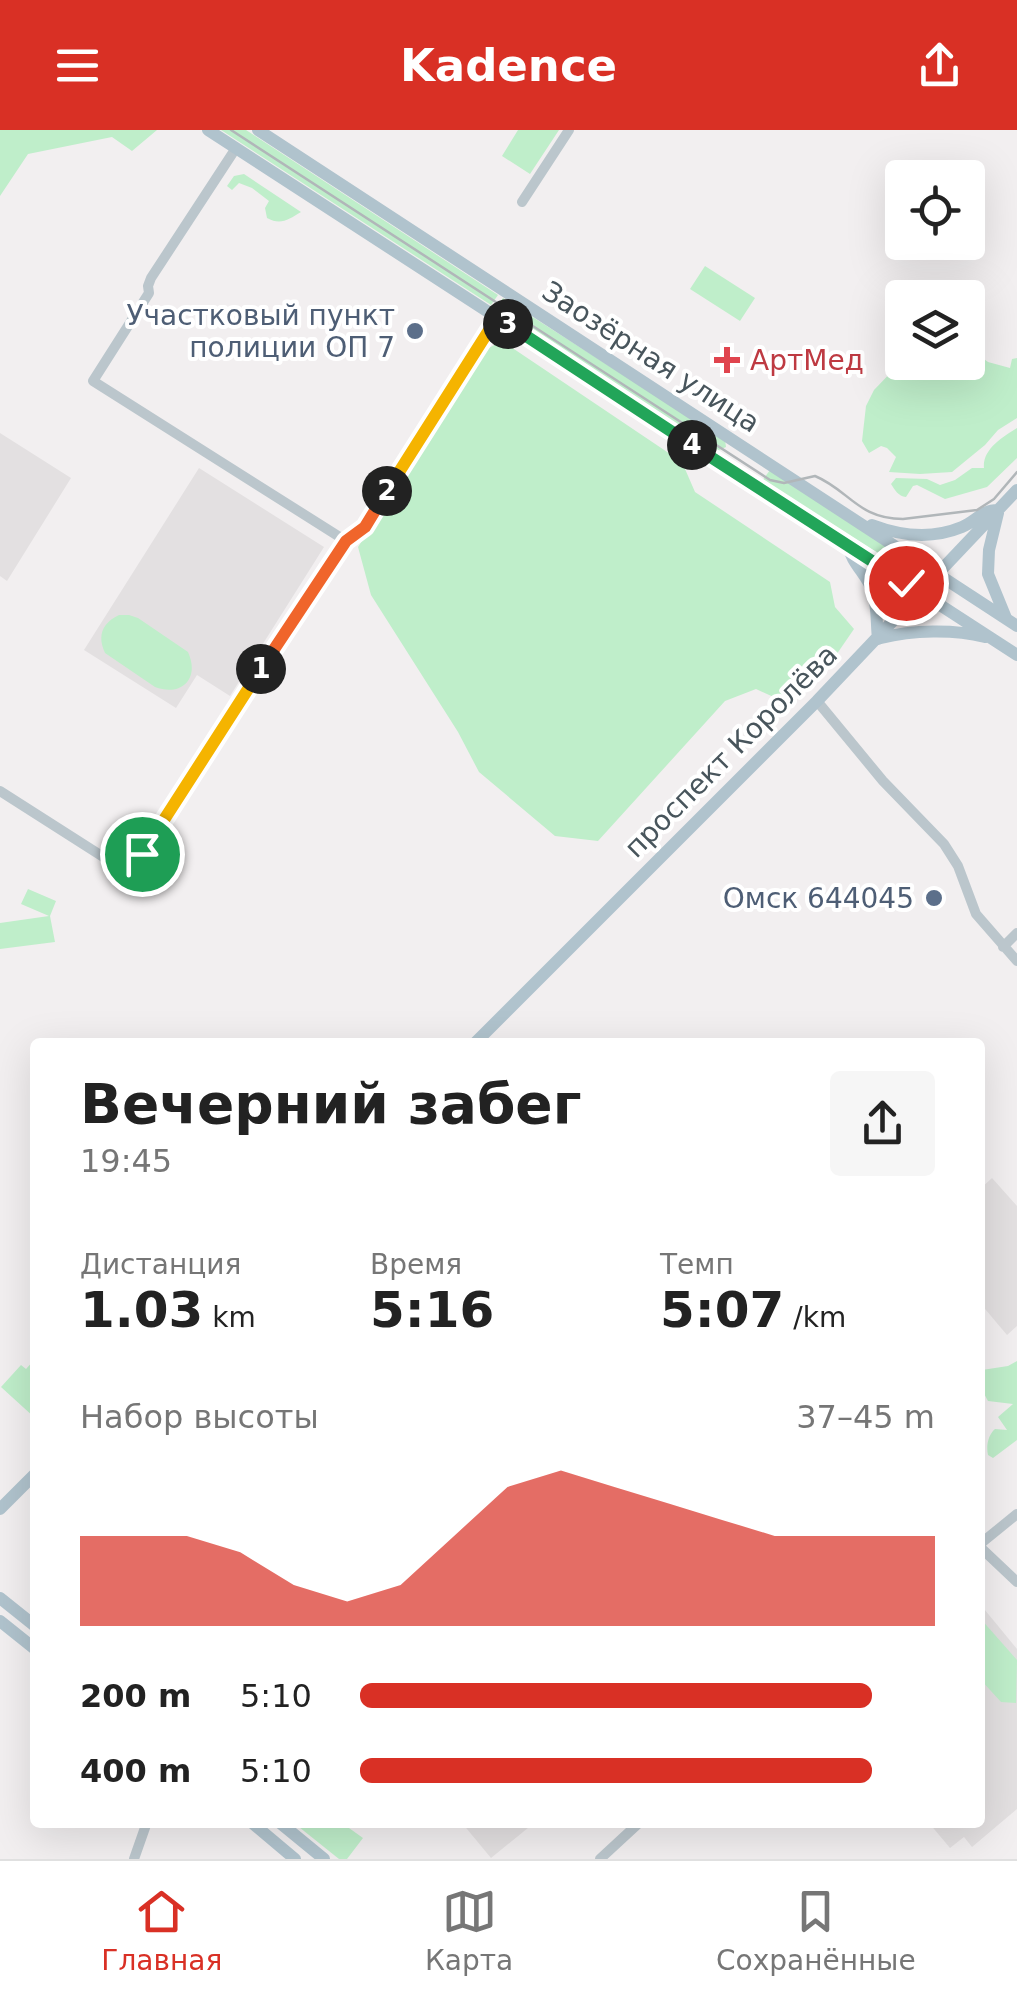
<!DOCTYPE html>
<html lang="ru">
<meta charset="utf-8">
<style>
:root{--surface:#fff;--page:#f6f6f6;--text:#222;--muted:#767676;--line:#e0e0e0;--accent:#d93025}
body{margin:0;font-family:"DejaVu Sans",sans-serif;background:var(--page);color:var(--text);height:100vh;display:flex;flex-direction:column;font-size:38px;white-space:nowrap}
*{box-sizing:border-box;margin:0}
p{font-size:32px;color:var(--muted)}
.icon{flex:none;width:55px;height:55px;fill:none;stroke:currentColor;stroke-width:2;stroke-linecap:round;stroke-linejoin:round}
.map{position:relative;flex:1;overflow:hidden}
.drawer{position:absolute;left:30px;top:908px;width:955px;height:790px;display:flex;flex-direction:column;background:var(--surface);border-radius:10px;box-shadow:0 10px 40px #0002}
.drawer>*{flex:none}
.controls{position:absolute;left:885px;top:30px;display:grid;gap:20px}
.controls a{display:grid;place-items:center;width:100px;height:100px;border-radius:10px;background:var(--surface);box-shadow:0 10px 40px #0002;font-size:50px}
.pin{position:absolute;display:grid;place-items:center;width:85px;height:85px;color:#fff;margin:-42px;border:5px solid #fff;border-radius:50%;box-shadow:0 2px 10px #0007}
.km{position:absolute;width:50px;height:50px;margin:-25px;border-radius:50%;background:#222;color:#fff;font-size:28px;line-height:50px;text-align:center}
.round{display:grid;place-items:center;flex:none;width:105px;height:105px;border-radius:10px;background:var(--page)}
.overview{display:flex;align-items:center;justify-content:space-between;height:170px;padding:0 50px}
h1{font-size:55px;font-weight:600;line-height:75px}
.stats{display:grid;grid-template-columns:repeat(3,1fr);gap:15px;height:170px;padding:10px 50px}
.stats div{display:grid;align-content:center}
.stats b{font-size:50px;font-weight:600}
.stats small{font-size:28px;font-weight:400}
.stats p{font-size:28px}
.chart{height:280px;padding:20px 50px}
.chart p{display:flex;justify-content:space-between}
.chart svg{width:100%;height:180px;margin-top:10px;fill:var(--accent);opacity:.7}
ul{padding:0 50px;list-style:none;font-size:32px}
li{display:grid;grid-template-columns:160px 120px 1fr;align-items:center;height:75px}
li i{height:25px;border-radius:12px;background:var(--accent)}
header{display:flex;justify-content:space-between;align-items:center;height:130px;padding:0 50px;background:var(--accent);color:#fff;font-size:45px;font-weight:600}
.tab-bar{display:flex;justify-content:space-around;align-items:center;height:140px;border-top:2px solid var(--line);background:var(--surface);font-size:28px;color:var(--muted)}
.tab-bar a{display:grid;justify-items:center;gap:5px}
.tab-bar .active{color:var(--accent)}
.map>svg:first-child{display:block}
.education{fill:#e3e0e1}
.green{fill:#bfeeca}
.lines{fill:none;stroke-linecap:round;stroke-linejoin:round}
.minor{stroke:#bbc6cc;stroke-width:10}
.major{stroke:#b0c3cd;stroke-width:12}
.tram{stroke:#b1b6b9;stroke-width:2.5}
.split-1-casing{stroke:#fff;stroke-width:20}
.split-2-casing{stroke:#fff;stroke-width:20}
.split-3-casing{stroke:#fff;stroke-width:20}
.split-4-casing{stroke:#fff;stroke-width:20}
.split-5-casing{stroke:#fff;stroke-width:20}
.split-1{stroke:#f5b400;stroke-width:12}
.split-2{stroke:#f0652b;stroke-width:12}
.split-3{stroke:#f5b400;stroke-width:12}
.split-4{stroke:#22a559;stroke-width:12}
.split-5{stroke:#22a559;stroke-width:12}
.service-dot{fill:#5c6f8a;stroke:#fff;stroke-width:4}
.health-dot{fill:#e0444e;stroke:#fff;stroke-width:4}
.labels{text-anchor:middle;dominant-baseline:central;stroke-width:8;stroke-linejoin:round;paint-order:stroke}
.service-label{font-size:28px;fill:#4e5e75;stroke:#fff;text-anchor:end}
.street-label{font-size:28px;fill:#48555c;stroke:#fff}
.health-label{font-size:28px;fill:#be3a42;stroke:#fff;text-anchor:start}
</style>
<header><svg class="icon" aria-label="menu" viewBox="0 0 24 24"><path d="M4 6h16M4 12h16M4 18h16"/></svg>Kadence<svg class="icon" aria-label="share" viewBox="0 0 24 24"><path d="M12 15V3M7 8l5-5 5 5M5 13v7h14v-7"/></svg></header>
<div class="map">
<svg width="1017" height="1729" viewBox="0 0 1017 1729">
<rect width="100%" height="100%" fill="#f2eff0"/>
<path class="education" d="M0,303L71,348L7,451L0,446Z
M199,338L324,417L230,566L197,545L176,578L84,520Z
M992,1048L1017,1076V1196L1007,1205L980,1173V1059Z
M980,1474L1017,1519V1679L972,1717L964,1707L950,1718L929,1693L980,1692Z
M462,1693H534L491,1728Z"/>
<path class="green" d="M0,0H157L132,21L112,7L28,24L0,66Z
M221,0H246L498,165L491,175Z
M518,0H559L530,44L502,26Z
M244,44L301,82C289,89 281,96 267,88L265,78L269,71L252,58L239,53L232,60L227,56L234,46Z
M705,136L755,168L740,191L690,159Z
M503,168L725,310L726,317L717,321L496,178Z
M902,211V232H968V217L988,232L1010,238L1012,229L1017,228V288L998,300L985,315L952,342L920,344L889,342L896,327L887,318L881,316L869,323L862,311L866,276L874,260L900,233Z
M498,213L511,217L682,332L695,362L830,452L835,477L854,499L832,531L789,574L756,559L725,571L598,711L555,706L479,642L458,602L371,465L358,417L487,219Z
M1017,298V328L987,357L945,369L917,355L913,356L906,367C898,366 895,360 891,354L896,348L927,349L940,355L955,350L972,338H984C982,320 1002,307 1017,298Z
M770,340L916,436L910,443L762,351Z
M119,485H129L138,488L188,522C200,548 182,567 155,557L105,523C97,506 102,493 119,485Z
M28,759L56,771L50,786L55,812L0,819V793L49,786L21,774Z
M35,1229V1288L1,1257L21,1235L26,1239Z
M1017,1231V1310L993,1328L988,1325C986,1316 988,1305 995,1299L1007,1300L998,1287L1013,1274L988,1271C982,1260 978,1251 982,1240L1008,1236Z
M980,1488L1017,1530L1016,1573L1001,1572L980,1549Z
M294,1693H342L363,1708L347,1729H339Z"/>
<g class="lines">
<path class="minor" d="M236,18L151,148L148,156L149,163L93,251L346,411
M522,72L569,0
M817,571L883,651L944,714L958,736L976,784L1017,831
M0,661L130,744L346,411L365,397L497,187
M1003,817L1017,803
M980,1414L1017,1384
M980,1417L1017,1452
M134,1729L147,1692
M600,1729L640,1692"/>
<path class="major" d="M208,0L1017,525
M258,0L1017,496
M998,383L989,420L988,444L1006,488
M872,395C901,406 933,409 962,397C976,391 982,380 998,380
M848,415C851,432 865,443 872,459C878,476 876,492 878,509
M881,508C912,500 954,499 985,507
M476,912L817,571L1017,360
M0,1379L35,1344
M0,1468L35,1496
M0,1491L35,1519
M251,1692L295,1729
M279,1692L324,1729"/>
<path class="tram" d="M231,0L770,350L784,353L815,346C849,360 858,389 903,389L977,380L994,369L1017,342"/>
</g>
<g class="lines">
<defs>
<path id="split-1" d="M142,724L261,539"/>
<path id="split-2" d="M261,539L346,411L365,397L387,361"/>
<path id="split-3" d="M387,361L498,186L508,194"/>
<path id="split-4" d="M508,194L692,315"/>
<path id="split-5" d="M692,315L906,453"/>
</defs>
<use href="#split-1" class="split-1-casing"/>
<use href="#split-2" class="split-2-casing"/>
<use href="#split-3" class="split-3-casing"/>
<use href="#split-4" class="split-4-casing"/>
<use href="#split-5" class="split-5-casing"/>
<use href="#split-1" class="split-1"/>
<use href="#split-2" class="split-2"/>
<use href="#split-3" class="split-3"/>
<use href="#split-4" class="split-4"/>
<use href="#split-5" class="split-5"/>
</g>
<g class="service-dot">
<circle cx="415" cy="201" r="10"/>
<circle cx="934" cy="768" r="10"/>
</g>
<path class="health-dot" d="M722 215h10v10h10v10h-10v10h-10v-10h-10v-10h10z"/>
<g class="labels">
<g class="service-label">
<text x="395" y="185">Участковый пункт<tspan x="395" dy="32">полиции ОП 7</tspan></text>
<text x="914" y="768">Омск 644045</text>
</g>
<g class="street-label">
<text transform="translate(651 227) rotate(33)">Заозёрная улица</text>
<text transform="translate(731 621) rotate(-45)">проспект Королёва</text>
</g>
<g class="health-label">
<text x="750" y="230">АртМед</text>
</g>
</g>
</svg>
<div class="controls">
<a><svg class="icon" aria-label="locate" viewBox="0 0 24 24"><circle cx="12" cy="12" r="6"/><path d="M12 2v4M12 18v4M2 12h4M18 12h4"/></svg></a>
<a><svg class="icon" aria-label="layers" viewBox="0 0 24 24"><path d="M12 4l9 5-9 5-9-5zM3 14l9 5 9-5"/></svg></a>
</div>
<div class="pin" style="left:142px;top:724px;background:#1e9e55"><svg class="icon" aria-label="arrive" viewBox="0 0 24 24"><path d="M6 21V4h12l-3 4 3 4H6"/></svg></div>
<div class="pin" style="left:906px;top:453px;background:#d93025"><svg class="icon" aria-label="check" viewBox="0 0 24 24"><path d="M5 12l5 5 9-10"/></svg></div>
<b class="km" style="left:261px;top:539px">1</b>
<b class="km" style="left:387px;top:361px">2</b>
<b class="km" style="left:508px;top:194px">3</b>
<b class="km" style="left:692px;top:315px">4</b>
<section class="drawer">
<div class="overview"><div><h1>Вечерний забег</h1><p>19:45</p></div><a class="round"><svg class="icon" aria-label="share" viewBox="0 0 24 24"><path d="M12 15V3M7 8l5-5 5 5M5 13v7h14v-7"/></svg></a></div>
<div class="stats">
<div><p>Дистанция</p><b>1.03<small> km</small></b></div>
<div><p>Время</p><b>5:16</b></div>
<div><p>Темп</p><b>5:07<small> /km</small></b></div>
</div>
<div class="chart"><p><span>Набор высоты</span>37–45 m</p>
<svg viewBox="0 0 160 44" preserveAspectRatio="none"><path d="M0 44V22L10 22L20 22L30 26L40 34L50 38L60 34L70 22L80 10L90 6L100 10L110 14L120 18L130 22L140 22L150 22L160 22V44z"/></svg>
</div>
<ul>
<li><b>200 m</b>5:10<i style="width:89%"></i></li>
<li><b>400 m</b>5:10<i style="width:89%"></i></li>
</ul>
</section>
</div>
<nav class="tab-bar">
<a class="active"><svg class="icon" aria-label="home" viewBox="0 0 24 24"><path d="M3 11l9-7 9 7M6 9v11h12V9"/></svg>Главная</a>
<a><svg class="icon" aria-label="map" viewBox="0 0 24 24"><path d="M3 6l6-2 6 2 6-2v14l-6 2-6-2-6 2zM9 4v14M15 6v14"/></svg>Карта</a>
<a><svg class="icon" aria-label="saved" viewBox="0 0 24 24"><path d="M7 4h10v16l-5-4-5 4z"/></svg>Сохранённые</a>
</nav>
